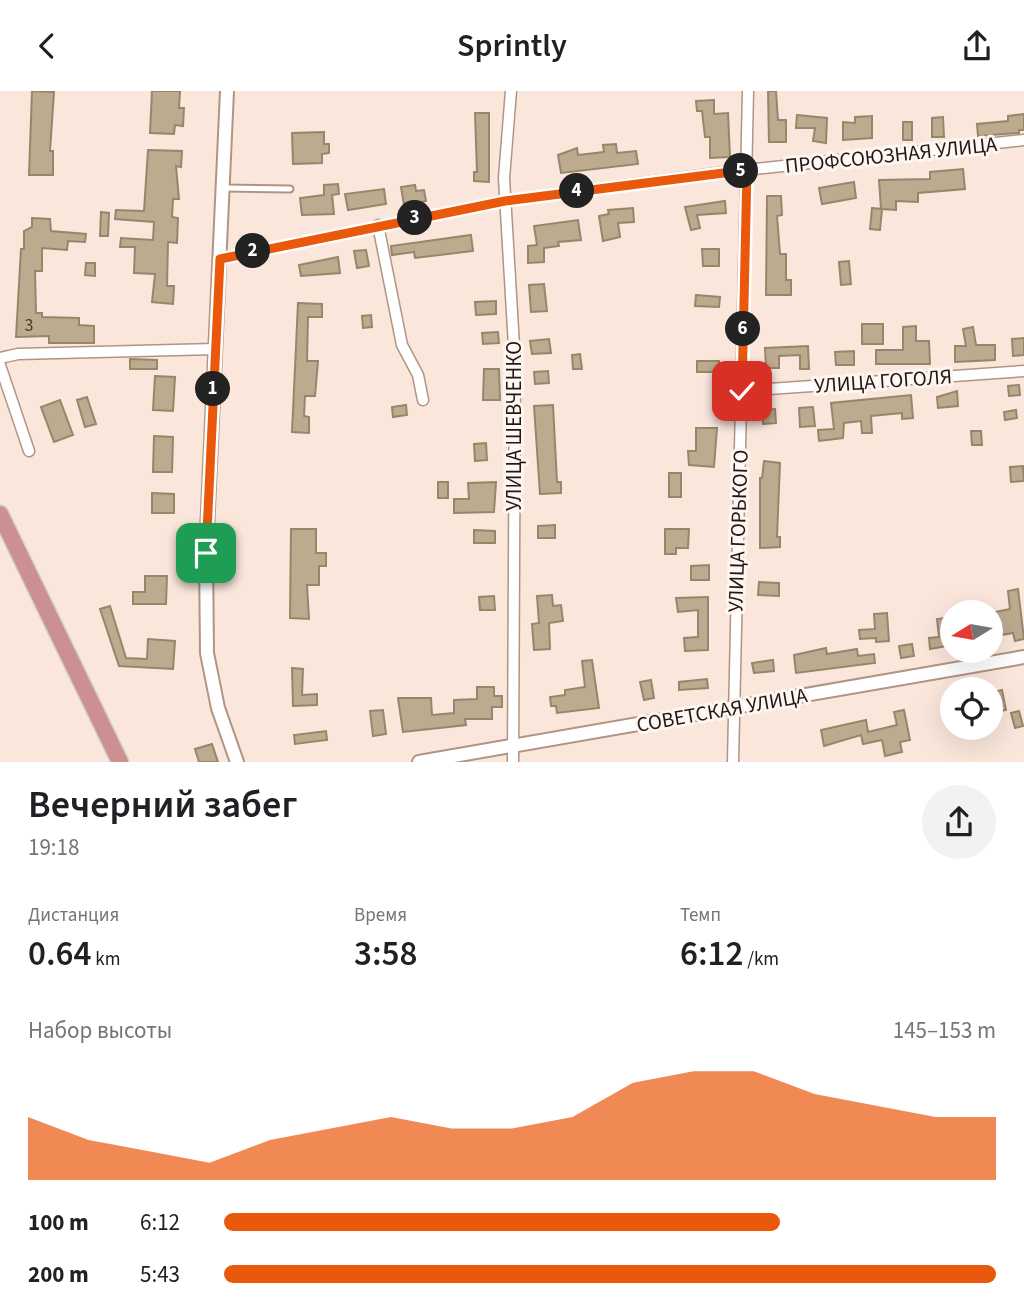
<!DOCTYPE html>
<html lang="ru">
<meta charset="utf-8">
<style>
:root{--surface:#fff;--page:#f2f2f2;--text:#202124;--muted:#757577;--accent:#ea580c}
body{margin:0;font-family:"Source Sans 3",sans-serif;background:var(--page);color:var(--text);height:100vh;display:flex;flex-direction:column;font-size:26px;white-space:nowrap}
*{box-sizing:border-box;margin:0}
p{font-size:23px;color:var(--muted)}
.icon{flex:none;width:38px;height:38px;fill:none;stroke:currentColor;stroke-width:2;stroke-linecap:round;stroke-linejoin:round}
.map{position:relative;height:671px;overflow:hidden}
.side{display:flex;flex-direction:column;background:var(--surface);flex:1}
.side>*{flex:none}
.needle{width:46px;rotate:259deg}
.controls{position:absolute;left:940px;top:509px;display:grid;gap:14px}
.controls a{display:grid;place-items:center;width:63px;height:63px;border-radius:50%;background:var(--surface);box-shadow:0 7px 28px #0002;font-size:35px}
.pin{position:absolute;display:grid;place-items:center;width:60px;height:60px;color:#fff;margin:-30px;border-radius:14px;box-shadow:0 4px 10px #0006}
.km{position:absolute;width:35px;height:35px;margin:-18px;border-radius:50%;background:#222;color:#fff;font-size:19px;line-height:35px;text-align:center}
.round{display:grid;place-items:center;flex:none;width:74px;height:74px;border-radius:37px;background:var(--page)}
.head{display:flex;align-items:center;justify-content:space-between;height:119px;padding:0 28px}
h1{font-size:38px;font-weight:600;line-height:52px}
.stats{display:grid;grid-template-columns:repeat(3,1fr);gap:10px;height:119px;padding:7px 28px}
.stats div{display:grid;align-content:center}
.stats b{font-size:35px;font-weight:600}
.stats small{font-size:19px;font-weight:400}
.stats p{font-size:19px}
.chart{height:196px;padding:14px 28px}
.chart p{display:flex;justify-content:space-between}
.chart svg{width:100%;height:126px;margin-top:7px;fill:var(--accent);opacity:.7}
ul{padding:0 28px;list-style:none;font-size:23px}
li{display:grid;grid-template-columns:112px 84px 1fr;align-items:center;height:52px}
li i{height:18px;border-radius:9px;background:var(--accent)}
header{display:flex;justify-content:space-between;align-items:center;height:91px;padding:0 28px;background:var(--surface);font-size:32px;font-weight:600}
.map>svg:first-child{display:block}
.building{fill:#bcab8e;stroke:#96866a;stroke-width:2}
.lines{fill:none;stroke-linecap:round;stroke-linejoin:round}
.service-casing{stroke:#b39483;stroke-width:9}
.minor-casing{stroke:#b39483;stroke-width:13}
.tertiary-casing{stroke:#b39483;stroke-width:16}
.trunk-casing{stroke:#cfcccb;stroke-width:19}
.service{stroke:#fff;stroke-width:5}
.minor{stroke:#fff;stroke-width:10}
.tertiary{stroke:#fff;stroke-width:12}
.trunk{stroke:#cc9090;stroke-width:16}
.route-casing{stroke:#fff;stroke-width:14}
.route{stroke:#ea580c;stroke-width:9}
.labels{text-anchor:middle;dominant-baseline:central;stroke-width:6;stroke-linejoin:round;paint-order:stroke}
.number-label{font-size:18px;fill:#493d30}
.street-label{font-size:21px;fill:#231811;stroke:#fdf6f2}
</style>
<header><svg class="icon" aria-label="back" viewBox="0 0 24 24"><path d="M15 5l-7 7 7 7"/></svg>Sprintly<svg class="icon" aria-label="share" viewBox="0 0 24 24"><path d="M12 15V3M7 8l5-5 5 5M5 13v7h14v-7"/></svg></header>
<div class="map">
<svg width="1024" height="671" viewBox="0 0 1024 671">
<rect width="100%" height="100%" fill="#fae6db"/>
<path class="building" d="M32,0L54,1L50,60H53V84H29Z
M152,0H180L179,17H184L183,35L175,34L174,43L150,42Z
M768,0H776L778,29H786V51H769Z
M714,9V23L728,22L730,66L710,67V46H705L702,20H697L696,10Z
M475,22H489V91L474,90V81H477Z
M1024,23V39H1019V42L978,45L977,33L1008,30V25Z
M797,24L827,27L826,52L813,50L815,37H796Z
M872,25V47L843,49V31L855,32V26Z
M943,26L944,46H932V27Z
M903,31H912V49H903Z
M324,41V53H329V62L322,63V72L293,73L292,42Z
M616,53L617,62L636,60L638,73L561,82L558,64L577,57L578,64L604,61L603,54Z
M148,59L182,60L181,76L176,75L179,108H173L172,126L178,127L177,152L168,151L167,195H174L173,213L152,211L155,183L134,182L135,156H120L121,147L153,149L154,131L115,128L116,119L144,120Z
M963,78L965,98L918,102V111L896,110V119L881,118L879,89L930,88V81Z
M854,91L856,107L822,113L819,97Z
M338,93L339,103L332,104L334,123L302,124L300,107L324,104V94Z
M415,94L416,100L424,99L426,110L404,114L401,96Z
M384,98L386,113L348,119L345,103Z
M767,105H781L782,124L777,125L780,163H786V189H791V204H766Z
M725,110L726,122L697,124L700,137L691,139L685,116Z
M633,117L634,131L618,132L620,146L603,150L599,125L609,123L608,119Z
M872,117L882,118L880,139L870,138Z
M101,121L109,122L108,145H100Z
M32,127L50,128L51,140L86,143L85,151L68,150L67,159L42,157V180H35L36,222H42V226L79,227V234L94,235V252H49V245L16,246L21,158H24V140L32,136Z
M578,129L581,149L558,151L559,155L544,157V171L528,172V155L537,154L534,135Z
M471,144L473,160L415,167L414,161L392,164L391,155Z
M702,158H719V175H703Z
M366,159L369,175L357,177L354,160Z
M338,166L340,182L301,185L299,174Z
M849,170L851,193L841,194L839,171Z
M86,172H95V185L85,184Z
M544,193L547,220L531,221L529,194Z
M696,204L720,206L719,216L695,215Z
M496,210V223L476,224L475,211Z
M298,212L322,213V226H308L307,270H318L315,305H305L304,325L309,326V342L292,341Z
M371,224L372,236L363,237L362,225Z
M862,233H883V253H862Z
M916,235V250H929L930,273H876V259H903V236Z
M973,236L976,254H995V269L955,271V255H966L963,238Z
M498,241L499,252L483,253L482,242Z
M1024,247V264L1013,265L1012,248Z
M549,248L551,262L532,263L530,250Z
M808,255L809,278H800V264L779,265V277H766L765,257Z
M854,260V274H836L835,261Z
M580,263L582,278H573L572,264Z
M130,268L157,269V278H130Z
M697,270H719V281H697Z
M484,278H499L500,309H483Z
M548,280L549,292L535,293L534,281Z
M155,285L175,286L173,320L153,319Z
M1019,294L1020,304L1009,305L1008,295Z
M957,300L958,315L938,317L937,306Z
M911,304L913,327L902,328V322L871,325L872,342H862L861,330L844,332L843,347L819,350L818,339L834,338L831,312Z
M87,306L96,333L85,336L77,309Z
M60,309L73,344L54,351L41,316Z
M406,314L407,324L393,326L392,316Z
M553,314L557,391H561V402L540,403L534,315Z
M813,316L815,335L800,336L799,317Z
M775,318L776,332L763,333L762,319Z
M1016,319L1017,327L1005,329L1004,321Z
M696,337H717L714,376L689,374L688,360H696Z
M971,340H981L982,354H972Z
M154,345L173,346L172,381H153Z
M486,352L487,369L475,370L474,353Z
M764,370L780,372L777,446H780V456L760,457V387H762Z
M1023,375L1024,390L1011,391L1010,376Z
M669,382H681V406H669Z
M438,391H448V407H438Z
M496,391L494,421L454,422V408H469L468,392Z
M152,402L174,403V422H152Z
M555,434V447H538V435Z
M291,438H316V462H326V475H319V494H307L309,528L290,527Z
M665,438H689L688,457H676V463H665Z
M474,439L495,440V452H474Z
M709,474V489H691V475Z
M145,485H167L166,513H133V501H145Z
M759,491L779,492V505L758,504Z
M1018,498L1024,548L1015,550L1013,542L990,546V522L1010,518L1008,500Z
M552,504L553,515L561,514L563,530L549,532L550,558L534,559L532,533L539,532L537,505Z
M494,505L495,519H480L479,506Z
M708,506V559L685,560L684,547L698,546V519L678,521L676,507Z
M110,515L126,567L147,568L148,548L175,550L173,578L119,575L100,518Z
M887,522L889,550L876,551V547L860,548L859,539L875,538L874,523Z
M952,526V549L946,548L947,555L930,558L929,547L939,546L937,528Z
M912,553L914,565L901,567L899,555Z
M826,557L827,563L857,558L858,565L874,563L875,572L796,582L794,564Z
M592,569L599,617L557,622L556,615H551L550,606L565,604V599L585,596L582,570Z
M773,569L774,580L754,582L752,572Z
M292,577L303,578L302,604L317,603V614L293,615Z
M707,588L708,597L679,599V591Z
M651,589L654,607L644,609L640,591Z
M477,596H494V605H502V616H492V628H465L466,634L403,641L398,607H431L432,624L454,622V609L477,608Z
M1002,599L1006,619L990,622V602Z
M383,619L386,643L373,645L370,620Z
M904,619L910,649L900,651L902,661L885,665L882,649L863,653L861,644L824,655L821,639L866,629L868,641L897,634L894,621Z
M1019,620L1023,635L1015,637L1011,622Z
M326,640L327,649L295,653L294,644Z
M212,653L218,671H199L195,658Z"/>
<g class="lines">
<defs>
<path id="service" d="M225,97L290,98"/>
<path id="minor" d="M511,0L504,87L515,272L513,671
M378,134L402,254L418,284L423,309
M220,168L505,110L718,82L1024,49
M0,267L18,263L215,258
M0,274L29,360
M742,300L1024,280
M733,671L748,0"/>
<path id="tertiary" d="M227,0L206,462L207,562L218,617L237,671
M419,671L1024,566"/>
<path id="trunk" d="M0,423L120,671"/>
</defs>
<use href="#service" class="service-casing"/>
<use href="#minor" class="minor-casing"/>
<use href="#tertiary" class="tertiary-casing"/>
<use href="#trunk" class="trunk-casing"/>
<use href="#service" class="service"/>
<use href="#minor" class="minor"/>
<use href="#tertiary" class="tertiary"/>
<use href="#trunk" class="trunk"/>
</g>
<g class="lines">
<defs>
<path id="route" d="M206,462L220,168L505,110L747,79L742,300"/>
</defs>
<use href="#route" class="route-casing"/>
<use href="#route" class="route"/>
</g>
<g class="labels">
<g class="number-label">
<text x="29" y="234">3</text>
</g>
<g class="street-label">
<text transform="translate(891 64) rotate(-6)">ПРОФСОЮЗНАЯ УЛИЦА</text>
<text transform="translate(883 290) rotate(-4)">УЛИЦА ГОГОЛЯ</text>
<text transform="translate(514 335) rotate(-90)">УЛИЦА ШЕВЧЕНКО</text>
<text transform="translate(738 440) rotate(-88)">УЛИЦА ГОРЬКОГО</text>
<text transform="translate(722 619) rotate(-10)">СОВЕТСКАЯ УЛИЦА</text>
</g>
</g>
</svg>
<div class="controls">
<a><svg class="needle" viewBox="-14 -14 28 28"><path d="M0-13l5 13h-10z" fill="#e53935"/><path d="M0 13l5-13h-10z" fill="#757577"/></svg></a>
<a><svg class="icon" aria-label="locate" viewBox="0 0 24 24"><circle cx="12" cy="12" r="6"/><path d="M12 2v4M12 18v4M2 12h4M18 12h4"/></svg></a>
</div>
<div class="pin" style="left:206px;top:462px;background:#1e9e55"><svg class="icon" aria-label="arrive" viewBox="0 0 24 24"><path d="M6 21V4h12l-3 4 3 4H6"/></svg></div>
<div class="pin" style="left:742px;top:300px;background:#d93025"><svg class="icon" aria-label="check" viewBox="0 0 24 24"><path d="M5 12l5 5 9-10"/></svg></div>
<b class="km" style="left:213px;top:298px">1</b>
<b class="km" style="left:253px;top:160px">2</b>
<b class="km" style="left:415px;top:127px">3</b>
<b class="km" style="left:577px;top:100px">4</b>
<b class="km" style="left:741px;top:80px">5</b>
<b class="km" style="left:743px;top:238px">6</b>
</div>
<section class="side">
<div class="head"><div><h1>Вечерний забег</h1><p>19:18</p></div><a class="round"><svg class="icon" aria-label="share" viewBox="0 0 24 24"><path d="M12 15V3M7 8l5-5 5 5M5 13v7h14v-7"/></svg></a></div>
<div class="stats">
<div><p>Дистанция</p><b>0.64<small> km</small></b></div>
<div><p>Время</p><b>3:58</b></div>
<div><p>Темп</p><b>6:12<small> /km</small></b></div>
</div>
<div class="chart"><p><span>Набор высоты</span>145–153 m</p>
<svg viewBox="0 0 160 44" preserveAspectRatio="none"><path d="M0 44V22L10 30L20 34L30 38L40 30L50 26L60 22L70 26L80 26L90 22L100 10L110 6L120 6L130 14L140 18L150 22L160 22V44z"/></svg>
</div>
<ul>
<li><b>100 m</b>6:12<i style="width:72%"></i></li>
<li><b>200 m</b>5:43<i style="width:100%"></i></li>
</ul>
</section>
